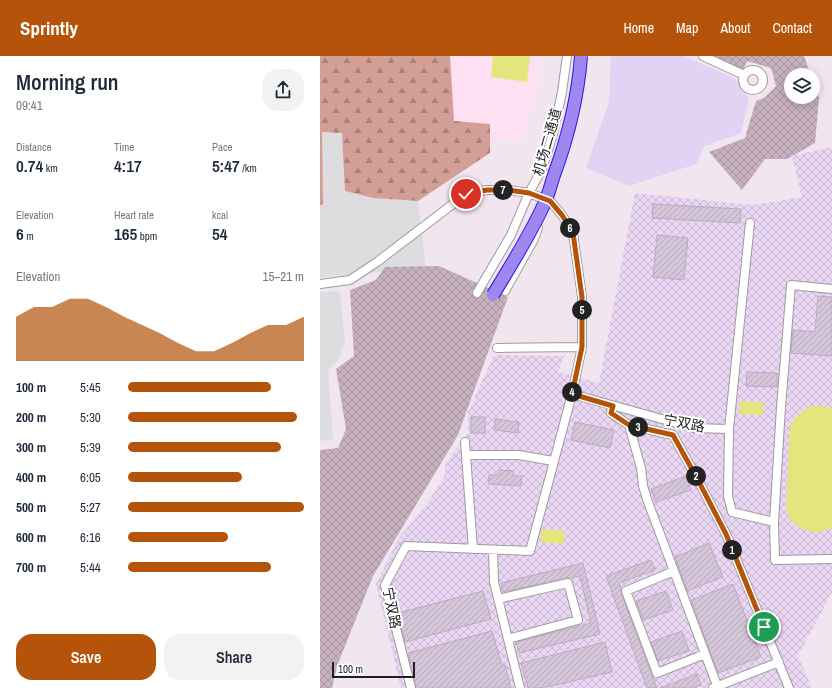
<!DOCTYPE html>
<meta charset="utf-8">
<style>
:root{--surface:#fff;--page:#f2f2f3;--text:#1f2937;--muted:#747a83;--accent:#b45309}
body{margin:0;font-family:"Archivo Narrow","Noto Sans SC",sans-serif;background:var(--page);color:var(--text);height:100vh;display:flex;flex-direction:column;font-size:15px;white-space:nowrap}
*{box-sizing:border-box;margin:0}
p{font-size:13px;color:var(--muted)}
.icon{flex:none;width:22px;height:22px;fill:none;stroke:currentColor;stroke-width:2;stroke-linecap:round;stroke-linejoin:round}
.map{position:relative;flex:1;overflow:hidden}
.panel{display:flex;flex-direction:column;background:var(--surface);width:320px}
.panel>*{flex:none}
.buttons{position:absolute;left:464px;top:12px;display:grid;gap:8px}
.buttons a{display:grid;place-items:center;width:36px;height:36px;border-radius:50%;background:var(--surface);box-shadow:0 2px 10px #0003;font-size:20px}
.scale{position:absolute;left:12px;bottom:10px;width:83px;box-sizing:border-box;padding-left:4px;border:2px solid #1f1f1f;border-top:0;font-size:11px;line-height:14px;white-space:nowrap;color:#1f1f1f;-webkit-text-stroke:3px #fff;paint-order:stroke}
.pin{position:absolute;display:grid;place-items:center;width:34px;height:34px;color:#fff;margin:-17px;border:2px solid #fff;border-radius:50%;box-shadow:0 1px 4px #0007}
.km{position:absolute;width:20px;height:20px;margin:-10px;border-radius:50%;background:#222;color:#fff;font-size:11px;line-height:20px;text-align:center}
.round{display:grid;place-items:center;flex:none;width:42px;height:42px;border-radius:16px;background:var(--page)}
.headline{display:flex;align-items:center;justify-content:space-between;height:68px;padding:0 16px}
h1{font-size:22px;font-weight:600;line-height:30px}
.figures{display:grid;grid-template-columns:repeat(3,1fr);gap:6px;height:68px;padding:4px 16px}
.figures div{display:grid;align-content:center}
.figures b{font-size:17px;font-weight:600}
.figures small{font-size:11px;font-weight:400}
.figures p{font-size:11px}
.chart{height:112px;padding:8px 16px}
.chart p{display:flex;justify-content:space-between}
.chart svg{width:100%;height:72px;margin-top:4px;fill:var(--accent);opacity:.7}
.action{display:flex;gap:8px;margin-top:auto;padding:8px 16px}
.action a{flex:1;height:46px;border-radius:16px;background:var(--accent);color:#fff;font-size:16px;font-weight:600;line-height:46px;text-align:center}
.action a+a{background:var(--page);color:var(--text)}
ul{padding:0 16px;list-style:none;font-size:13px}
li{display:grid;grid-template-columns:64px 48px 1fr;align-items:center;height:30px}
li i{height:10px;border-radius:5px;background:var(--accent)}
header{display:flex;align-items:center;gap:24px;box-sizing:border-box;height:56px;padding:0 20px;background:var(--accent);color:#fff}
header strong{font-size:19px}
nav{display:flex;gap:22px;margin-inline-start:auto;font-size:14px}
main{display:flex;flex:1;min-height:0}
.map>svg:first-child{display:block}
.residential{fill:#dddcde}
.commercial{fill:#e1d3f3}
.education{fill:#ffe0f2}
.military{fill:url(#military-cross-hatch)}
.construction{fill:url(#construction-cross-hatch)}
.forest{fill:url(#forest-firs)}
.pitch{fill:#e3e67d}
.building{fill:url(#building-hatch);stroke:#c0a6c4}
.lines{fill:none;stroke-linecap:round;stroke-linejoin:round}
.minor-casing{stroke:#9c9c9c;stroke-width:10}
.minor{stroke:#fff;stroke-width:8}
.highway-bridge-casing{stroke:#2617e9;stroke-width:14;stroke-linecap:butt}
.highway-bridge{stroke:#9e87ee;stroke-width:12}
.route-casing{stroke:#fff;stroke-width:8}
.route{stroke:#b45309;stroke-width:5}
.labels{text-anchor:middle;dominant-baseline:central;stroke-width:4;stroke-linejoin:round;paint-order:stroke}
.street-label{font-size:14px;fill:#1f1f1f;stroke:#fff}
</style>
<header>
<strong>Sprintly</strong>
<nav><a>Home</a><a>Map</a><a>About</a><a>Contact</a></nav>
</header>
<main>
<section class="panel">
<div class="headline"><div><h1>Morning run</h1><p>09:41</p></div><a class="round"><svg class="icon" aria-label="share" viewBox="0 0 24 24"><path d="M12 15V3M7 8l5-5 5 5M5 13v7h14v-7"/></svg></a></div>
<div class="figures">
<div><p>Distance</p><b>0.74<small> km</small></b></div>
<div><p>Time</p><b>4:17</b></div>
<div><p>Pace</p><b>5:47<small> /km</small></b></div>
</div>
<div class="figures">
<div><p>Elevation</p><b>6<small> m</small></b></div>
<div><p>Heart rate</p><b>165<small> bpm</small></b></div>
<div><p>kcal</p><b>54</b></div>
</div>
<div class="chart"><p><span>Elevation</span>15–21 m</p>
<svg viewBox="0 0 160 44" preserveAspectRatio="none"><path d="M0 44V17L10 11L20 11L30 6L40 6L50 11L60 17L70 22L80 27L90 33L100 38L110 38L120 33L130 27L140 22L150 22L160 17V44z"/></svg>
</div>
<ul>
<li><b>100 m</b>5:45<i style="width:81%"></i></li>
<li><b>200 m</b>5:30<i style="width:96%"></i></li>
<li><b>300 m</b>5:39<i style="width:87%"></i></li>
<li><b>400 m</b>6:05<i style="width:65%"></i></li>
<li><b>500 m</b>5:27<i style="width:100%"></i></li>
<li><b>600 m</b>6:16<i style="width:57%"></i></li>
<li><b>700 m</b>5:44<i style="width:81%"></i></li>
</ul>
<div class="action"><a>Save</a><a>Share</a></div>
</section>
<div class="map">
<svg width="512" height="632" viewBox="0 0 512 632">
<defs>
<pattern id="military-cross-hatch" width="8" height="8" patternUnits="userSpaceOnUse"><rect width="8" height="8" fill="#ebd7f4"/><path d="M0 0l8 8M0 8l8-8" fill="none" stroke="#c9b8d1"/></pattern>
<pattern id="construction-cross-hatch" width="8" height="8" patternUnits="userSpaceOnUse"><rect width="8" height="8" fill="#c6b0bd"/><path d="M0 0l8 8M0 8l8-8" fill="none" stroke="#aa97a2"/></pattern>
<pattern id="forest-firs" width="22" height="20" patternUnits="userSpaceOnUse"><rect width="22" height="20" fill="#d39e96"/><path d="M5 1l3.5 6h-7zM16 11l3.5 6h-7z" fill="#ab807a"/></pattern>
<pattern id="building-hatch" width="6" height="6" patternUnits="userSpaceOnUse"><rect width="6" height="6" fill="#d5c5d8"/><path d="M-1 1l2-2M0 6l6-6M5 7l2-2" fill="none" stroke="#b6a9b9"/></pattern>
</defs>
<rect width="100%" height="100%" fill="#f1e5f0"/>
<path class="residential" d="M1,76H22L54,142L98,145L106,212L0,221V149H3Z
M20,235L25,285L18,305L8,314L13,383L0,385V236Z"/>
<path class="commercial" d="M291,0H364L416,23L429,43L421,77L384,90L376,108L309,130L266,112L289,46Z"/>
<path class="education" d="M130,0H219L217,33L202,84H170V68L134,65Z"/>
<path class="military" d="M512,91V536L478,600L492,632H81L56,528L78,483L108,446L125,419V409L148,376V356L174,299L244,300L238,316L279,327L315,137L433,149L482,141L472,100Z"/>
<path class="construction" d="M378,0H484L491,19H471V41H493V25L499,42L495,87L467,103H445L422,134L389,96L425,82L436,45L444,42L456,30L451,12L427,5L421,19Z
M119,210L188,241L138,379L53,520L17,610L12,632H0V394L18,392L26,373L16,313L34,300L30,234L56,224L65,211Z"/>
<path class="forest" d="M0,0H130L134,65L170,68V97L98,145L54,142L25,135L22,77L2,76L3,149H0Z"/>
<path class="pitch" d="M173,0H210L207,26L171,21Z
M420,345L444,347L443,359L419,358Z
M492,350H502L512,352V470C510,472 507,474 504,475C491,479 473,471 468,459C467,457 466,453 466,450L470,370C477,359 480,355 492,350Z
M222,473L245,475L243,488L220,486Z"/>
<path class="building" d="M333,148L421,153L420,167L332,162Z
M337,179L368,182L364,224L333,221Z
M498,240L512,241V300L471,297L473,274L495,276Z
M427,316L457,317V331L426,330Z
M151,361H165V377H151Z
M175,363L199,366L198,377L174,374Z
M255,366L294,374L290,392L251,384Z
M180,414L194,415L193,420H202L201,430L168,428L169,419H179Z
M366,420L371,434L336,446L331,433Z
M389,487L403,521L367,535L355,501Z
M331,504L335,514L299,527L301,533V537L337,632H327L286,520Z
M263,507L280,578L199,597L196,586L271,567L260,520L250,522H247L183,536L181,527Z
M413,528L441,601L398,617L371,544Z
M163,535L171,563L85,586L78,557Z
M346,535L353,554L323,564L316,545Z
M172,575L182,610L185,609L191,632H96L88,597Z
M362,575L369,595L338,605L331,586Z
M285,586L292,616L222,632H208L201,607Z
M377,618L381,629L372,632H340Z"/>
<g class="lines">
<defs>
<path id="minor" d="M383,0L424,19
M423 24a10 10 0 1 1 20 0a10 10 0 1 1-20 0Z
M0,228L30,224L57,206L146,138L167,134H188L209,137L230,145L242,159L253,177L262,241V291L252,338
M185,235L213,185L218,172
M157,237L191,179L209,137L222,113L233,78L242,36L247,0
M177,292L262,291
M293,350L291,357L309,369L353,379L379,426L406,478L469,632
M309,369L321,412L323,430L328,446L398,632
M409,373L430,167
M145,386L153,493
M146,399H199L233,405
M454,466L461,351L471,229L512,233
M173,494L174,526L200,632
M354,515L306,535L337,617L385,598
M178,543L248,527L258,564L188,583
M91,632L65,529L86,490L210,495L252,338L374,372L409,373L408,440L412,456L454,466L455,504L512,503
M393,632L459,606"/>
</defs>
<use href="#minor" class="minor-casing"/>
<use href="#minor" class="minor"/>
<defs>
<path id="highway-bridge" d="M173,239C191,209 211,178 225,146C229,137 231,128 234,119C248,81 258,41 261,0"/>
</defs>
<use href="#highway-bridge" class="highway-bridge-casing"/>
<use href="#highway-bridge" class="highway-bridge"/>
</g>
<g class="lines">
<defs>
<path id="route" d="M146,138L167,134H188L209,137L230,145L242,159L253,177L262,241V291L252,338L293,350L291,357L309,369L353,379L379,426L406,478L444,571"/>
</defs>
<use href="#route" class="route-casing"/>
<use href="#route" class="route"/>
</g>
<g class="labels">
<g class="street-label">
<text transform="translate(227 86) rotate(-74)">机场二通道</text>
<text transform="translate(364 367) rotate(11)">宁双路</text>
<text transform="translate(72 552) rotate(79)">宁双路</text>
</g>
</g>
</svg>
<div class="buttons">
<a><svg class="icon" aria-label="layers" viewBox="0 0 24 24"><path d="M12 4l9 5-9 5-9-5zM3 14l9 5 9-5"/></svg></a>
</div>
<div class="scale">100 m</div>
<div class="pin" style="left:444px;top:571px;background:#1e9e55"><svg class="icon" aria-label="arrive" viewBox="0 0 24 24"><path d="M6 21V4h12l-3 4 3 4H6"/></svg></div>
<div class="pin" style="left:146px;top:138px;background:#d93025"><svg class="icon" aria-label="check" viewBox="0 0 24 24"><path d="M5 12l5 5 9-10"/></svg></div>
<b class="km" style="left:412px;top:494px">1</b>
<b class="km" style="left:376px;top:420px">2</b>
<b class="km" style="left:318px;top:371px">3</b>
<b class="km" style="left:252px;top:336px">4</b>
<b class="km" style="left:262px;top:254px">5</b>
<b class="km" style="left:250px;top:172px">6</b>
<b class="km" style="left:183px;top:134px">7</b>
</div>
</main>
